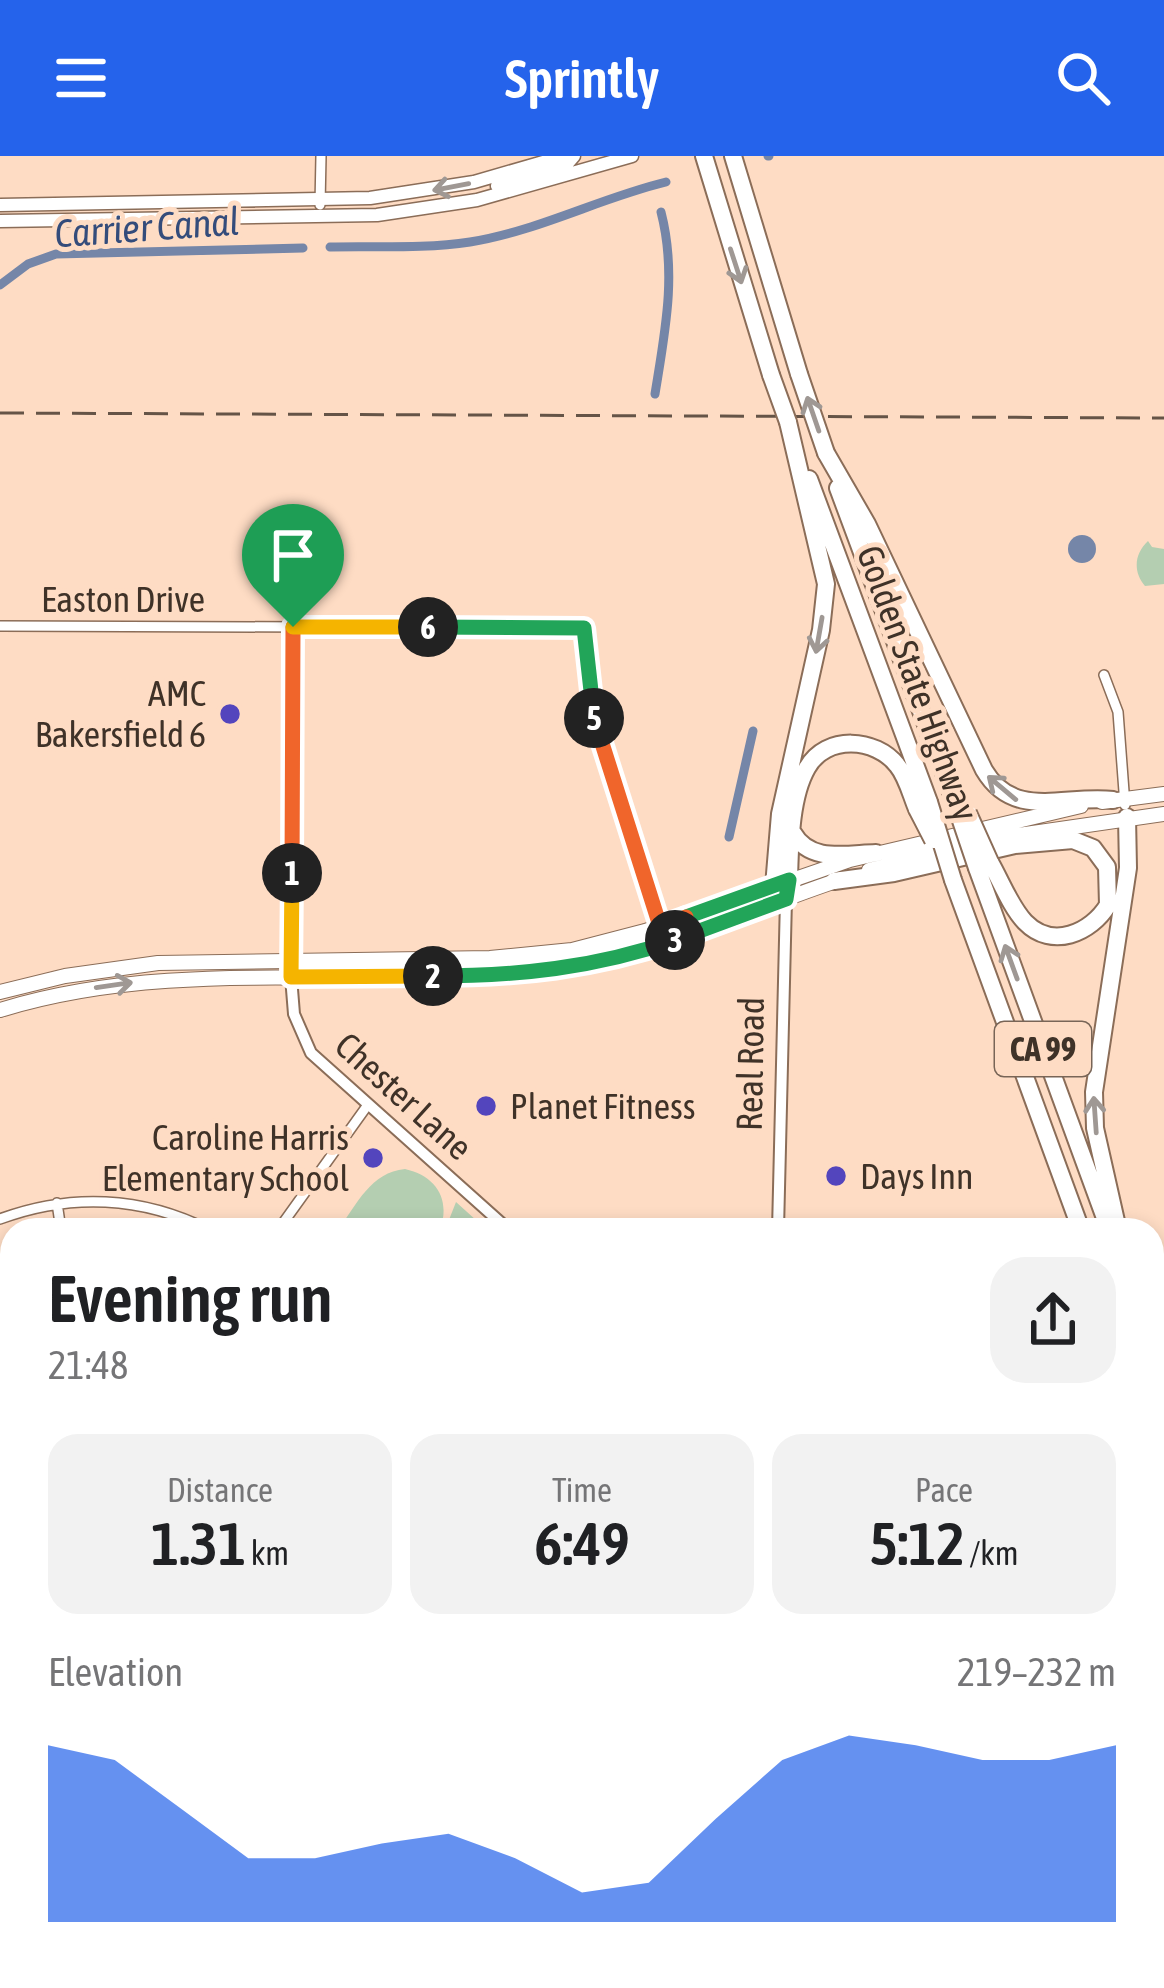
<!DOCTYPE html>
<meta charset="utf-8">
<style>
:root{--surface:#fff;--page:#f2f2f2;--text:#202124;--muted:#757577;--accent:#2563eb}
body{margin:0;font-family:"Asap Condensed",sans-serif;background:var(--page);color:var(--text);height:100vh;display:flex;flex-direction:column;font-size:45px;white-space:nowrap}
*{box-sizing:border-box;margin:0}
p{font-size:39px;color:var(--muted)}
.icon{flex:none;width:66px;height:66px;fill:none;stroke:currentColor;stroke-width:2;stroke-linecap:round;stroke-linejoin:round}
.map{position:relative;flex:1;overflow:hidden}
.side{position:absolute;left:0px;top:1062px;width:1164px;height:771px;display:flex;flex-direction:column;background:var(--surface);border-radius:36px 36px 0 0;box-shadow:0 6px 18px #0003}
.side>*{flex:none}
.pin{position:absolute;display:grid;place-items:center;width:102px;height:102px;color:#fff;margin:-123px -51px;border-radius:50% 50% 50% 0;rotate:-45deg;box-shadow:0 0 12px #0007}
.pin .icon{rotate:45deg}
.km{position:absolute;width:60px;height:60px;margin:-30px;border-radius:50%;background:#222;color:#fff;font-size:33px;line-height:60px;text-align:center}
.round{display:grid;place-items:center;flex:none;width:126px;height:126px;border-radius:36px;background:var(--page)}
.summary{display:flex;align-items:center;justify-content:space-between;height:204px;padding:0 48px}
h1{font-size:66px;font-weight:600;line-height:90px}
.figures{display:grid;grid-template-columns:repeat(3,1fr);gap:18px;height:204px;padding:12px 48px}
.figures div{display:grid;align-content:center;border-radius:30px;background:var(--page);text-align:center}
.figures b{font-size:60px;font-weight:600}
.figures small{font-size:33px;font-weight:400}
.figures p{font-size:33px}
.chart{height:336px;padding:24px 48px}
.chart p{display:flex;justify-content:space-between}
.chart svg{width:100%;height:216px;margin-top:12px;fill:var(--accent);opacity:.7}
header{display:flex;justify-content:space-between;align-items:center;height:156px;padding:0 48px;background:var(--accent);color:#fff;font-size:54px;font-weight:600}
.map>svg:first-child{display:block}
.green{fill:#b4ceb1}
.water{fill:#7586a8}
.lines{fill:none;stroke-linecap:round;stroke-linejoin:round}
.canal{stroke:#7586a8;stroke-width:9}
.minor-casing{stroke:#8b6d58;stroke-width:12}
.tertiary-casing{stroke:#8b6d58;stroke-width:14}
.secondary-casing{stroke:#8b6d58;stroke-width:15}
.primary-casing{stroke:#8b6d58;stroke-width:16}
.motorway-casing{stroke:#8b6d58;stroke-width:20}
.minor{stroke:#fff;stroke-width:9}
.tertiary{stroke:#fff;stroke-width:10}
.secondary{stroke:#fff;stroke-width:12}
.primary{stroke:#fff;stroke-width:14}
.motorway{stroke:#fff;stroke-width:16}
.rail{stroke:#655447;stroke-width:3;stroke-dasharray:24 12;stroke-linecap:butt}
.motorway-bridge-casing{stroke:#8b6d58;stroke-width:20;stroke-linecap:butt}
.motorway-bridge{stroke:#fff;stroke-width:16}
.oneway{stroke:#9f9894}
.split-1-casing{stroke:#fff;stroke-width:24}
.split-2-casing{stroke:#fff;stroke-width:24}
.split-3-casing{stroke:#fff;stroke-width:24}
.split-4-casing{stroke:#fff;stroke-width:24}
.split-5-casing{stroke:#fff;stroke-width:24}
.split-6-casing{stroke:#fff;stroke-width:24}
.split-7-casing{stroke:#fff;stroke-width:24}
.split-1{stroke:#f0652b;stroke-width:15}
.split-2{stroke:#f5b400;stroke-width:15}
.split-3{stroke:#22a559;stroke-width:15}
.split-4{stroke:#22a559;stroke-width:15}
.split-5{stroke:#f0652b;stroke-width:15}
.split-6{stroke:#22a559;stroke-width:15}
.split-7{stroke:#f5b400;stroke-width:15}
.poi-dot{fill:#5345bd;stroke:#fedcc4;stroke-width:4.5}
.labels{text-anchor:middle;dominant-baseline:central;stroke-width:10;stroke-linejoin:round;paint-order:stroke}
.shield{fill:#fedcc4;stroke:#786557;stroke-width:3}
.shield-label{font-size:33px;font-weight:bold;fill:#3f3228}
.street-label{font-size:36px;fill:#3f3228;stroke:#fedcc4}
.poi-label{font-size:36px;fill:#3f3228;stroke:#fedcc4;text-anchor:end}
.water-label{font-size:39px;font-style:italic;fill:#344c7b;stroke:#fedcc4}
</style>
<header><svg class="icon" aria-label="menu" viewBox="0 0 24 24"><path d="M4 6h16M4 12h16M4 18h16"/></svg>Sprintly<svg class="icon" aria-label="search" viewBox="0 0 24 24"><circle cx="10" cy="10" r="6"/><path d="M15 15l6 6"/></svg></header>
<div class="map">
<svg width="1164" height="1832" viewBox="0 0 1164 1832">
<rect width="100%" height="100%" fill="#fedcc4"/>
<path class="green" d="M1148,385L1152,391L1164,393V428L1145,430C1133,416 1134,398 1148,385Z
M405,1013C436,1020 451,1043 440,1074H338C357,1048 371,1016 405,1013Z
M456,1046L487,1074H488H445Z
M1152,1486L1163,1578L1164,1622H1152Z"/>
<path class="water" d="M1068 393a14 14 0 1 1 28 0a14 14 0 1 1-28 0Z"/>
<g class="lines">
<path class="canal" d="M768,0H769
M330,91C376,90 425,93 470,86C538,75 600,42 666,26
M0,129L28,108L56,98L303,92
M655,238C665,176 677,118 661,56
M729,681L753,575
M259,1821L260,1832"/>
<defs>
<path id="minor" d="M320,49L321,0
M0,470L584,472L596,571L660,770
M1104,519L1118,556L1125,649
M57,1047L61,1074
M0,1063C70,1037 142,1040 209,1074
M278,1074L367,950
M0,1180L12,1189
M0,1330L12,1335
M0,1455L12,1459
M0,1619H12
M0,1740L12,1744
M50,1821L54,1832
M886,1832V1821
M999,1832V1821
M1110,1832V1821"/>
<path id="tertiary" d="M293,471L291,821L294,858L311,897L509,1074
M778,1074L786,743
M1152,1638H1164
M503,1832V1821
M773,1832L774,1821"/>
<path id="secondary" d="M497,30L567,8L574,0
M0,49L370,42L474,26L564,0
M0,65L377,59L477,44L632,0"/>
<path id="primary" d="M1102,646L1164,638
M869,714L1005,681L1164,658
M0,836L65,820L158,807L490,802L572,794L645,775L850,704L1081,650
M0,854C175,800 357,834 537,817C644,806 741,756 842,723"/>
<path id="motorway" d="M704,0L771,219
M733,0L799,218
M826,297L867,368L984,614C1014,665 1065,638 1113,644
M809,323L929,646
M838,332L953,641
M793,677C810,707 845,698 876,697
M977,712L1109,1073
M789,724C790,690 790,642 807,612C826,578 876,582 897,609C907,621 911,639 917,653
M953,724L1081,1074
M834,725L894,717L1015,689L1073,684L1093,692L1107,711L1108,749C1091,777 1052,794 1025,766C1010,750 1001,725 990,706
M774,730L780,658L821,474L826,428L788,266
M1118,1074L1095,972L1094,936L1128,712L1127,661
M1152,1195L1164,1235
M1152,1295L1164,1337"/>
</defs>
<use href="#minor" class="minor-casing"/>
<use href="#tertiary" class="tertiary-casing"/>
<use href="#secondary" class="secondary-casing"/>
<use href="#primary" class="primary-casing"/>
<use href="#motorway" class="motorway-casing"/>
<use href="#minor" class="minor"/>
<use href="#tertiary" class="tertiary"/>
<use href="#secondary" class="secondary"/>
<use href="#primary" class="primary"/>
<use href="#motorway" class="motorway"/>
<path class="rail" d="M0,257L1164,262"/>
<defs>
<path id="motorway-bridge" d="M799,218L826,297
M771,219L788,266
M953,641L977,712
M929,646L953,724
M917,653L933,684
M968,657L990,706"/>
</defs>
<use href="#motorway-bridge" class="motorway-bridge-casing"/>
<use href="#motorway-bridge" class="motorway-bridge"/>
</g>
<defs><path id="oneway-shaft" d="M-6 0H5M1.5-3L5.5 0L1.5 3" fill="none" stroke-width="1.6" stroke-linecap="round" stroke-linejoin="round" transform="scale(3)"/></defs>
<g class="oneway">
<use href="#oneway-shaft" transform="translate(451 31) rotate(169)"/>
<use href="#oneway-shaft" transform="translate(736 110) rotate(72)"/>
<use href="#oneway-shaft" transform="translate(813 258) rotate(-109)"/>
<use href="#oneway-shaft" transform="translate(819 479) rotate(100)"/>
<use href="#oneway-shaft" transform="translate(1002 632) rotate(-140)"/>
<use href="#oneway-shaft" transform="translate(1011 806) rotate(-110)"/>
<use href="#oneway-shaft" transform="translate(114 829) rotate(-8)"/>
<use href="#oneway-shaft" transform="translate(1095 959) rotate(-94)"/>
</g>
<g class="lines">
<defs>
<path id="split-1" d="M292,717L293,471"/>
<path id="split-2" d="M292,717L291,821L433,820"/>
<path id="split-3" d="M433,820C516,820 596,812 675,784"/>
<path id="split-4" d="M675,784L786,743L789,724L686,761"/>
<path id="split-5" d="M594,562L660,770L686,761"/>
<path id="split-6" d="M428,471L584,472L594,562"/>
<path id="split-7" d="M293,471H428"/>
</defs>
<use href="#split-1" class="split-1-casing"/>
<use href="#split-2" class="split-2-casing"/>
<use href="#split-3" class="split-3-casing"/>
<use href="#split-4" class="split-4-casing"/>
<use href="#split-5" class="split-5-casing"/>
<use href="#split-6" class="split-6-casing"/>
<use href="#split-7" class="split-7-casing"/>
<use href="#split-1" class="split-1"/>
<use href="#split-2" class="split-2"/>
<use href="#split-3" class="split-3"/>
<use href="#split-4" class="split-4"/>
<use href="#split-5" class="split-5"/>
<use href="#split-6" class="split-6"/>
<use href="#split-7" class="split-7"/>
</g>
<g class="poi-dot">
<circle cx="230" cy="558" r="12"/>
<circle cx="486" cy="950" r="12"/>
<circle cx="373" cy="1002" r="12"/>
<circle cx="836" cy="1020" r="12"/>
</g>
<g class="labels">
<rect class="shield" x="995" y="866" width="96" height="54" rx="9"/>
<g class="shield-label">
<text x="1043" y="893">CA 99</text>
</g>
<g class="street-label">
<text x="123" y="443">Easton Drive</text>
<text transform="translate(918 527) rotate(70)">Golden State Highway</text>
<text transform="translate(750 908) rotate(-89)">Real Road</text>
<text transform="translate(404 940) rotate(42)">Chester Lane</text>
</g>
<g class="poi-label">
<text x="206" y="537">AMC<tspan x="206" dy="41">Bakersfield 6</tspan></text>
<text x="510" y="950" text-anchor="start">Planet Fitness</text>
<text x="349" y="981">Caroline Harris<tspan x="349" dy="41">Elementary School</tspan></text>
<text x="860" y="1020" text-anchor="start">Days Inn</text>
</g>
<g class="water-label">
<text transform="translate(147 71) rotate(-4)">Carrier Canal</text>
</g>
</g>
</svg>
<div class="pin" style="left:293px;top:471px;background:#1e9e55"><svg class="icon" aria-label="arrive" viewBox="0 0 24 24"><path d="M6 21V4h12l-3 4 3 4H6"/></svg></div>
<b class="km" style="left:292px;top:717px">1</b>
<b class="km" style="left:433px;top:820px">2</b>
<b class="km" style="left:675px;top:784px">3</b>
<b class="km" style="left:594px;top:562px">5</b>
<b class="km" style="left:428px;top:471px">6</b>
<section class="side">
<div class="summary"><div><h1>Evening run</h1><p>21:48</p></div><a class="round"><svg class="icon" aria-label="share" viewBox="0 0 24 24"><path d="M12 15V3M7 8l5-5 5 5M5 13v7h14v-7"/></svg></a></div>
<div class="figures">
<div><p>Distance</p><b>1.31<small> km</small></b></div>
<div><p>Time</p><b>6:49</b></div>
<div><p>Pace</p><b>5:12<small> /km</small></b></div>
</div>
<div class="chart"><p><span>Elevation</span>219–232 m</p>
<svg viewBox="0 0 160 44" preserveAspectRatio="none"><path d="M0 44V8L10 11L20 21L30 31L40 31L50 28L60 26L70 31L80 38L90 36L100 23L110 11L120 6L130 8L140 11L150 11L160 8V44z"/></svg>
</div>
</section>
</div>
